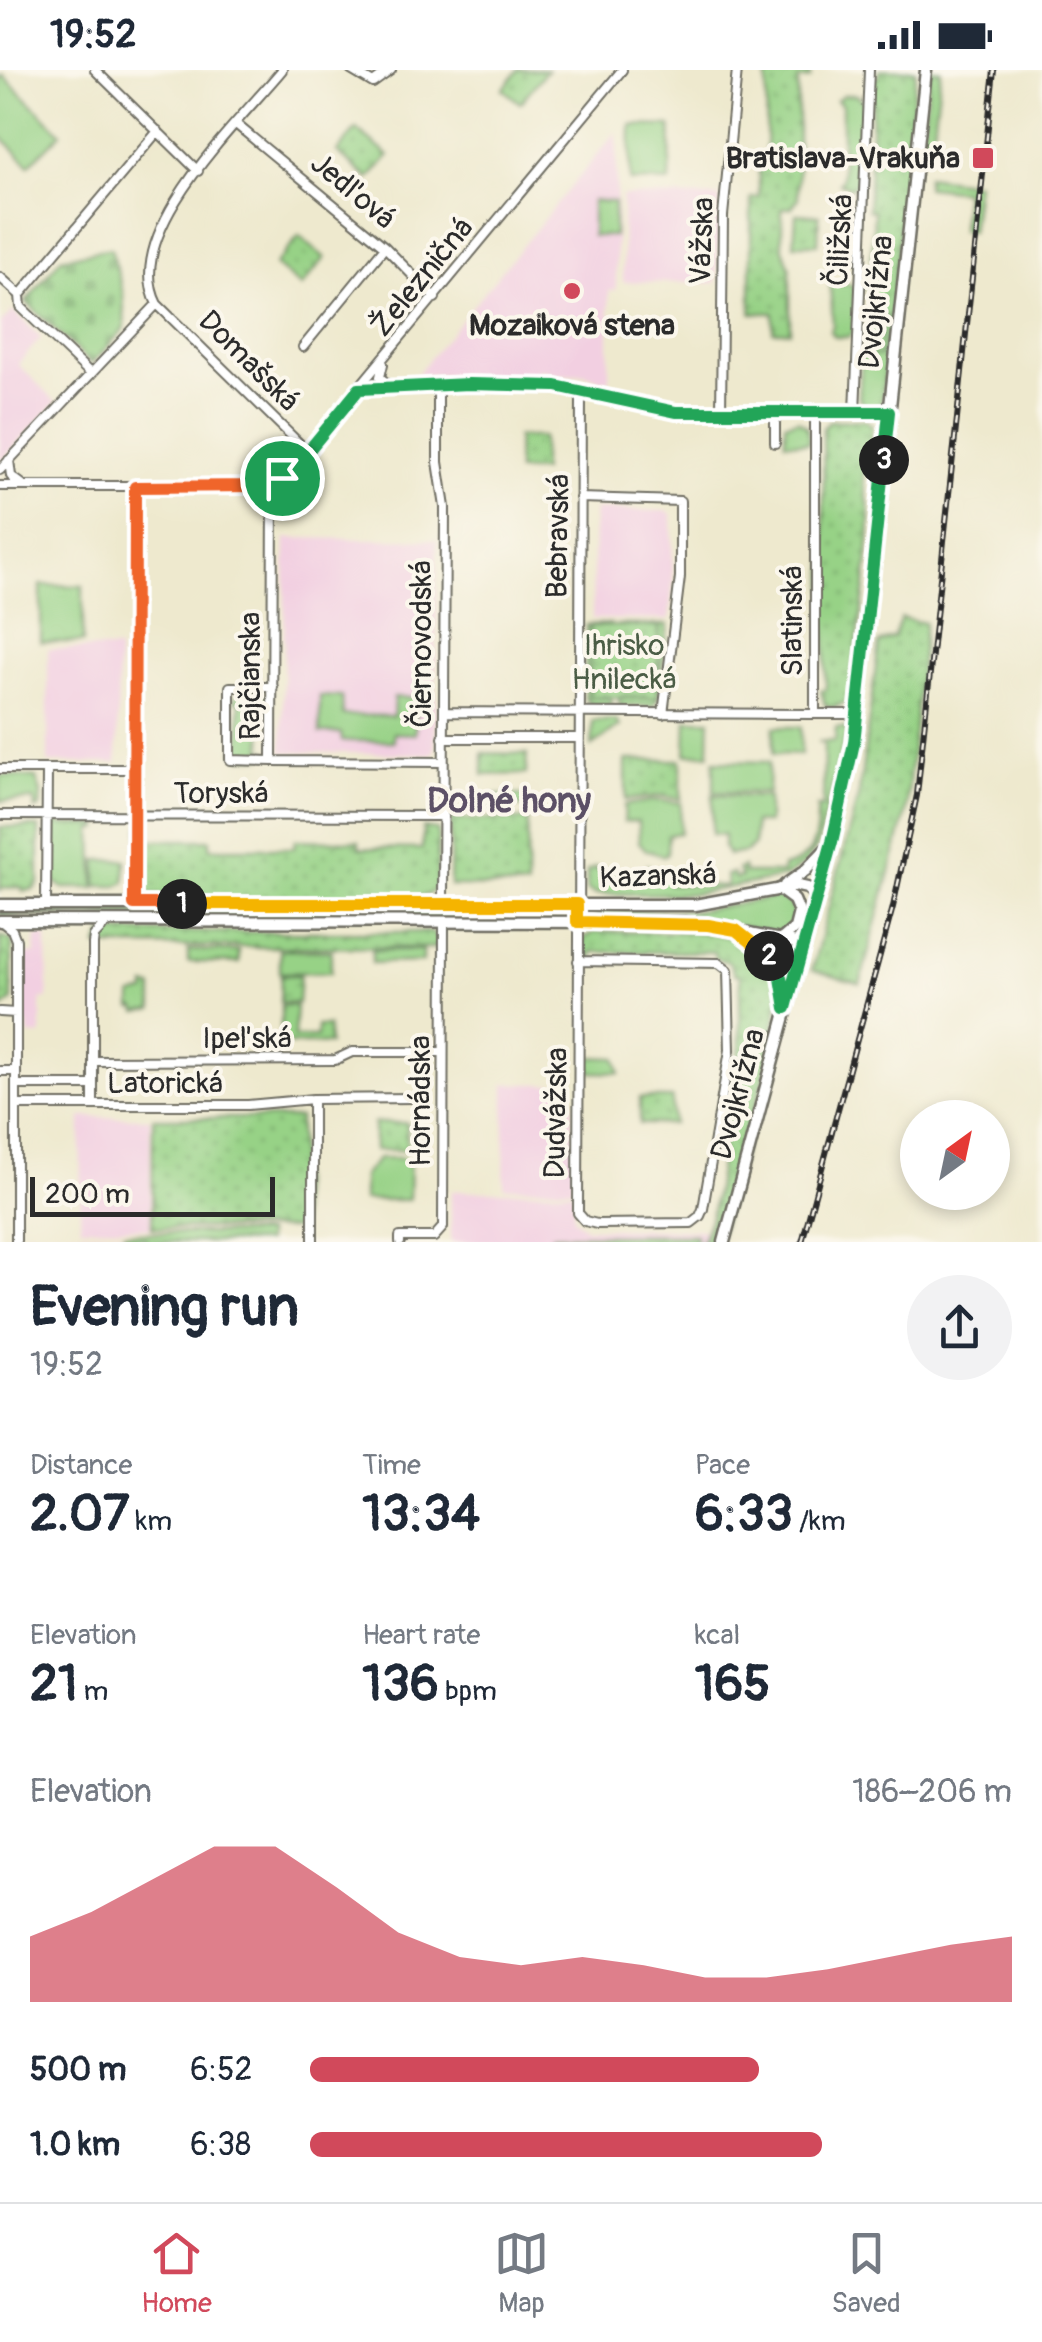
<!DOCTYPE html>
<meta charset="utf-8">
<style>
:root{--surface:#fff;--page:#f2f2f3;--text:#1f2937;--muted:#747a83;--line:#e0e1e3;--accent:#d1495b}
body{margin:0;font-family:Pangolin,sans-serif;background:var(--page);color:var(--text);height:100vh;display:flex;flex-direction:column;font-size:38px;white-space:nowrap}
*{box-sizing:border-box;margin:0}
p{font-size:32px;color:var(--muted)}
.icon{flex:none;width:55px;height:55px;fill:none;stroke:currentColor;stroke-width:2;stroke-linecap:round;stroke-linejoin:round}
.map{position:relative;height:1172px;overflow:hidden}
.details{display:flex;flex-direction:column;background:var(--surface);flex:1}
.details>*{flex:none}
.needle{width:65px;rotate:33deg}
.tools{position:absolute;left:900px;top:1030px;display:grid;gap:20px}
.tools a{display:grid;place-items:center;width:110px;height:110px;border-radius:50%;background:var(--surface);box-shadow:0 5px 15px #0003;font-size:50px}
.scale{position:absolute;left:30px;bottom:25px;width:245px;box-sizing:border-box;padding-left:10px;border:5px solid #2b2b2b;border-top:0;font-size:28px;line-height:35px;white-space:nowrap;color:#2b2b2b;-webkit-text-stroke:8px #fbf7ec;paint-order:stroke}
.pin{position:absolute;display:grid;place-items:center;width:85px;height:85px;color:#fff;margin:-42px;border:5px solid #fff;border-radius:50%;box-shadow:0 2px 10px #0007}
.km{position:absolute;width:50px;height:50px;margin:-25px;border-radius:50%;background:#222;color:#fff;font-size:28px;line-height:50px;text-align:center}
.round{display:grid;place-items:center;flex:none;width:105px;height:105px;border-radius:52px;background:var(--page)}
.summary{display:flex;align-items:center;justify-content:space-between;height:170px;padding:0 30px}
h1{font-size:55px;font-weight:700;line-height:75px}
.figures{display:grid;grid-template-columns:repeat(3,1fr);gap:15px;height:170px;padding:10px 30px}
.figures div{display:grid;align-content:center}
.figures b{font-size:50px;font-weight:700}
.figures small{font-size:28px;font-weight:400}
.figures p{font-size:28px}
.chart{height:280px;padding:20px 30px}
.chart p{display:flex;justify-content:space-between}
.chart svg{width:100%;height:180px;margin-top:10px;fill:var(--accent);opacity:.7}
ul{padding:0 30px;list-style:none;font-size:32px}
li{display:grid;grid-template-columns:160px 120px 1fr;align-items:center;height:75px}
li i{height:25px;border-radius:12px;background:var(--accent)}
.status{display:flex;justify-content:space-between;align-items:center;height:70px;padding:0 50px;background:var(--surface);direction:ltr}
.status svg{height:28px;fill:currentColor}
.menu{display:flex;justify-content:space-around;align-items:center;height:140px;border-top:2px solid var(--line);background:var(--surface);font-size:28px;color:var(--muted)}
.menu a{display:grid;justify-items:center;gap:5px}
.menu .current{color:var(--accent)}
.map>svg:first-child{display:block}
.built{fill:#f2cfe1}
.grass{fill:#97d286;stroke:#617e58;stroke-width:2.5}
.cemetery{fill:url(#cemetery-stones);stroke:#617e58;stroke-width:2.5}
.park{fill:url(#park-dots);stroke:#617e58;stroke-width:2.5}
.lines{fill:none;stroke-linecap:round;stroke-linejoin:round}
.street-casing{stroke:#6f6e64;stroke-width:12}
.secondary-casing{stroke:#6f6e64;stroke-width:15}
.street{stroke:#fff;stroke-width:8}
.secondary{stroke:#fff;stroke-width:10}
.rail-casing{stroke:#2b2b2b;stroke-width:6}
.rail{stroke:#fbf7ec;stroke-width:2.5;stroke-dasharray:8;stroke-linecap:butt}
.split-1-casing{stroke:#fff;stroke-width:20}
.split-2-casing{stroke:#fff;stroke-width:20}
.split-3-casing{stroke:#fff;stroke-width:20}
.split-4-casing{stroke:#fff;stroke-width:20}
.split-1{stroke:#f0652b;stroke-width:12}
.split-2{stroke:#f5b400;stroke-width:12}
.split-3{stroke:#22a559;stroke-width:12}
.split-4{stroke:#22a559;stroke-width:12}
.poi-dot{fill:#d1495b;stroke:#fbf7ec;stroke-width:4}
.labels{text-anchor:middle;dominant-baseline:central;stroke-width:8;stroke-linejoin:round;paint-order:stroke}
.poi-label{font-size:30px;font-weight:bold;fill:#2b2b2b;stroke:#fbf7ec;text-anchor:end}
.street-label{font-size:30px;fill:#2b2b2b;stroke:#fbf7ec}
.park-label{font-size:30px;fill:#4b5d46;stroke:#fbf7ec}
.quarter-label{font-size:35px;font-weight:bold;fill:#5c5066;stroke:#fbf7ec}
</style>
<div class="status"><b>19:52</b><svg viewBox="0 0 49 12"><path d="M0 12V9h3v3zM5 12V6h3v6zM10 12V3h3v9zM15 12V0h3v12zM26 1h20v11H26zM47 4h2v5h-2z"/></svg></div>
<div class="map">
<svg width="1042" height="1172" viewBox="0 0 1042 1172">
<defs>
<pattern id="cemetery-stones" width="16" height="16" patternUnits="userSpaceOnUse" patternTransform="scale(2.5)"><rect width="16" height="16" fill="#97d286"/><path d="M2 7V4a2 2 0 0 1 4 0v3zM10 15v-3a2 2 0 0 1 4 0v3z" fill="#82b474"/></pattern>
<pattern id="park-dots" width="8" height="8" patternUnits="userSpaceOnUse" patternTransform="scale(2.5)"><rect width="8" height="8" fill="#97d286"/><path d="M2 2h.1M6 6h.1" fill="none" stroke="#82b474" stroke-width="1.8" stroke-linecap="round"/></pattern>
</defs>
<rect width="100%" height="100%" fill="#fbf7ec"/>
<filter id="ink" filterUnits="userSpaceOnUse"><feTurbulence type="fractalNoise" baseFrequency=".01" numOctaves="2"/><feDisplacementMap in="SourceGraphic" scale="20" xChannelSelector="R" yChannelSelector="G"/><feConvolveMatrix kernelMatrix="1 2 1 2 8 2 1 2 1" color-interpolation-filters="sRGB"/></filter>
<filter id="wash" filterUnits="userSpaceOnUse"><feTurbulence type="fractalNoise" baseFrequency=".0048" numOctaves="4" result="noise"/><feDisplacementMap in="SourceGraphic" scale="40" xChannelSelector="R" yChannelSelector="G"/><feGaussianBlur stdDeviation="2.25" result="paint"/><feColorMatrix in="noise" values="0 0 0 0 0 0 0 0 0 0 0 0 0 0 0 0 0 1.4 0 .05"/><feComposite in="paint" operator="in"/></filter>
<g filter="url(#wash)">
<rect width="100%" height="100%" fill="#eee9ce"/>
<path class="built" d="M617,61L616,220L609,221V245L616,246V259H609V312L584,304L551,305L545,299H540L536,305H416Z
M622,126L720,127L716,213L623,212Z
M13,241L41,268L18,294L56,332L0,392V254Z
M594,440L667,441L672,444L673,512L669,550L592,549Z
M286,468L437,470L435,680L432,684L282,682Z
M48,579H118L117,693H48Z
M36,866H47L48,929H41V966L28,965L27,953H24L25,884H35Z
M505,1014H572L573,1118L504,1117Z
M81,1047L150,1048V1158L80,1157Z
M451,1121H574L573,1148L586,1158L704,1160L701,1172H451Z
M25,1162L266,1163V1172H25Z"/>
<path class="grass" d="M930,0H941L933,68L921,77Z
M3,5L61,63L29,95L0,65V8Z
M843,25H857L864,31L858,112L851,118L839,113L842,109V35L837,30Z
M631,55L671,56L670,112L630,111Z
M927,106L977,113L971,162L961,161L965,121L926,117Z
M592,131L614,132V166H592Z
M830,213L849,214L854,218V261L849,267H836L830,262L833,256Z
M884,247H891L881,334L875,338L865,336L859,328L862,284L880,285Z
M798,350L807,356L809,373L785,372V353Z
M41,515L83,516V572H41Z
M610,554L590,597V627L612,628L611,636H592L585,628L586,555Z
M618,555H668L658,630L653,636H620L618,628H658L659,557Z
M254,621L268,627L269,631L263,632L262,680L268,681L263,687L241,688L234,682V679L240,678V632L234,631L235,627L242,622Z
M320,626L342,627L343,645L393,646L394,627L416,628L415,664L394,663V671H342L341,663H320Z
M687,650H710L709,684H686Z
M593,651L616,650L620,656L592,676Z
M774,657H801V685L773,684Z
M836,658H845L847,661L817,777L806,793L785,807L694,824H595L587,820V801L596,797L597,800H646L647,795L654,799L651,806L657,808L660,802L669,807V814L727,816L726,805L732,803L735,809L741,807L738,799L743,797L744,803H782L783,797C815,790 818,767 817,737H823L824,673L818,672L835,671Z
M714,691L769,692L768,723L714,722Z
M0,705L36,708L41,723L40,737L35,740L34,730L0,731Z
M713,725L768,727V753H754V774L746,782L728,785L724,778V765L712,764Z
M656,730L681,733L680,763L668,765L667,783L664,786L646,780L639,772L638,751L624,752L625,735Z
M60,748V755H99V759L93,760L95,818H63L54,811V751Z
M97,790H126L125,812L117,816H97Z
M778,827L791,834L794,846L790,857L775,863L697,848L601,847L595,844L599,841H696Z
M0,840L504,841V847L0,845Z
M760,870L797,878L788,910L773,886L758,873Z
M188,880L239,881V893L188,892Z
M280,880L331,881V902L280,903Z
M372,880H423V892L372,893Z
M146,916L153,918V940L137,942L136,938H132V925L146,922Z
M281,935L296,936L294,967H317V956H328L329,974H281Z
M590,987L616,988L620,1003L590,1002Z
M379,1088H402L410,1094L409,1130H363V1106Z
M124,1163H266V1172H146L145,1168L124,1169Z
M552,1165H696V1172H552Z"/>
<path class="cemetery" d="M111,178L123,223L125,258L91,294L26,232L61,188Z"/>
<path class="park" d="M518,0H547L520,33L503,19Z
M767,0H810V9L798,10V129L791,138H782V176L790,198V261H773V243H752L751,238V128L759,127V85L766,84Z
M879,0H916L891,247H884L881,286L868,284L870,219L864,218L865,199L871,198L874,141L868,140L873,8H879Z
M356,59L389,86L369,109L337,82Z
M796,144L819,145L818,174H794Z
M299,166L325,188L301,217L275,195Z
M864,350L872,355L868,399H864C862,418 870,431 870,451C869,511 856,572 849,631L833,638L825,635L821,621L826,619L823,358L830,351Z
M517,367H542V401H517Z
M901,548L925,553L906,742L860,914L812,900L859,723L879,573L894,567Z
M590,556H659L658,628L590,627Z
M483,683L527,684L526,704L483,705Z
M626,690H681V729L660,726L626,730Z
M527,725V736L482,738V726Z
M451,749L528,750L527,817L450,816Z
M145,751L146,770H210V778H294L295,770L359,771V778L422,779L423,758L438,760L437,818L426,826L355,831L208,830L150,825L139,816L140,757Z
M0,757H39V813L34,819L23,821L22,817L1,818L0,822Z
M104,862H431L438,869L439,878L98,876Z
M595,862H704L741,869L770,891L781,917L769,989L718,1172H701L711,1147L740,976V905L734,904L729,892L715,888L714,882H592V888L584,885L583,869Z
M0,866L12,870V931L3,938L0,932Z
M281,905H300L298,933L280,932Z
M640,1028H672L673,1054H640Z
M153,1048H299L300,1159L152,1158Z
M374,1053H407V1080H374Z"/>
</g>
<g filter="url(#ink)">
<g class="lines">
<defs>
<path id="street" d="M95,0L198,101
M282,0C240,51 120,163 157,234L308,382
M351,0L373,13L391,0
M237,55L385,177L435,228
M0,207L20,225L158,61
M20,225L21,237L91,304
M303,277L385,177
M383,294L380,307L392,319
M438,315V392L445,437L443,834
M359,319L469,314L556,316L676,342H889
M855,342L869,0
M721,344L723,146L737,0
M775,373V343
M9,390L11,406L23,415
M0,400L157,234
M273,412L272,691L443,692
M0,416H258L287,404L622,0
M580,428L680,431V507L663,644
M444,642L815,644V342
M815,644H858
M443,668H579
M272,691L230,690V617H273
M0,699H47L46,834
M47,699H133
M0,745L443,746
M134,834L135,417
M2,852L12,860L16,870V1172
M740,863C769,887 783,895 786,936
M578,891L719,893L728,900L730,980L703,1139L700,1146L691,1153L597,1154L585,1151L578,1143L581,320
M0,942L16,943
M93,991L335,990L352,982H443
M0,1001H16
M16,1015H93
M313,1029V1172
M17,1035H248L313,1029L414,1028
M93,1035V874L94,866L108,851
M400,1172V1167H434L443,1157L444,852"/>
<path id="secondary" d="M785,815L805,801L828,777
M779,819L794,830L799,842L795,858L781,870
M0,835H695L798,816L807,818L817,826
M0,851L685,852L797,873L805,869
M724,1172L832,772L854,673L926,0"/>
</defs>
<use href="#street" class="street-casing"/>
<use href="#secondary" class="secondary-casing"/>
<use href="#street" class="street"/>
<use href="#secondary" class="secondary"/>
<defs>
<path id="rail" d="M802,1172L893,837L917,725L994,0"/>
</defs>
<use href="#rail" class="rail-casing"/>
<use href="#rail" class="rail"/>
</g>
</g>
<g class="lines" filter="url(#ink)">
<defs>
<path id="split-1" d="M182,834H134L135,417L258,416L282,408"/>
<path id="split-2" d="M182,834H577V852L708,855L736,860L769,886"/>
<path id="split-3" d="M769,886L781,908L786,938L832,772L854,673L884,390"/>
<path id="split-4" d="M282,408L296,396L359,319L469,314L556,316L676,342H889L884,390"/>
</defs>
<use href="#split-1" class="split-1-casing"/>
<use href="#split-2" class="split-2-casing"/>
<use href="#split-3" class="split-3-casing"/>
<use href="#split-4" class="split-4-casing"/>
<use href="#split-1" class="split-1"/>
<use href="#split-2" class="split-2"/>
<use href="#split-3" class="split-3"/>
<use href="#split-4" class="split-4"/>
</g>
<g class="poi-dot">
<rect x="971" y="76" width="24" height="24" rx="5"/>
<circle cx="572" cy="221" r="10"/>
</g>
<g class="labels">
<g class="poi-label">
<text x="960" y="88">Bratislava-Vrakuňa</text>
<text x="572" y="255" text-anchor="middle">Mozaiková stena</text>
</g>
<g class="street-label">
<text transform="translate(353 121) rotate(40)">Jedľová</text>
<text transform="translate(840 170) rotate(-87)">Čiližská</text>
<text transform="translate(702 171) rotate(-88)">Vážska</text>
<text transform="translate(422 207) rotate(-51)">Železničná</text>
<text transform="translate(876 232) rotate(-84)">Dvojkrížna</text>
<text transform="translate(249 291) rotate(45)">Domašská</text>
<text transform="translate(558 466) rotate(-89)">Bebravská</text>
<text transform="translate(792 551) rotate(-90)">Slatinská</text>
<text transform="translate(421 574) rotate(-90)">Čiernovodská</text>
<text transform="translate(250 606) rotate(-90)">Rajčianska</text>
<text x="221" y="723">Toryská</text>
<text transform="translate(658 806) rotate(-2)">Kazanská</text>
<text x="247" y="968">Ipeľská</text>
<text x="165" y="1013">Latorická</text>
<text transform="translate(738 1024) rotate(-75)">Dvojkrížna</text>
<text transform="translate(420 1031) rotate(-90)">Hornádska</text>
<text transform="translate(556 1043) rotate(-89)">Dudvážska</text>
</g>
<g class="park-label">
<text x="624" y="575">Ihrisko<tspan x="624" dy="34">Hnilecká</tspan></text>
</g>
<g class="quarter-label">
<text x="509" y="731">Dolné hony</text>
</g>
</g>
</svg>
<div class="tools">
<a><svg class="needle" viewBox="-14 -14 28 28"><path d="M0-13l5 13h-10z" fill="#e53935"/><path d="M0 13l5-13h-10z" fill="#747a83"/></svg></a>
</div>
<div class="scale">200 m</div>
<div class="pin" style="left:282px;top:408px;background:#1e9e55"><svg class="icon" aria-label="arrive" viewBox="0 0 24 24"><path d="M6 21V4h12l-3 4 3 4H6"/></svg></div>
<b class="km" style="left:182px;top:834px">1</b>
<b class="km" style="left:769px;top:886px">2</b>
<b class="km" style="left:884px;top:390px">3</b>
</div>
<section class="details">
<div class="summary"><div><h1>Evening run</h1><p>19:52</p></div><a class="round"><svg class="icon" aria-label="share" viewBox="0 0 24 24"><path d="M12 15V3M7 8l5-5 5 5M5 13v7h14v-7"/></svg></a></div>
<div class="figures">
<div><p>Distance</p><b>2.07<small> km</small></b></div>
<div><p>Time</p><b>13:34</b></div>
<div><p>Pace</p><b>6:33<small> /km</small></b></div>
</div>
<div class="figures">
<div><p>Elevation</p><b>21<small> m</small></b></div>
<div><p>Heart rate</p><b>136<small> bpm</small></b></div>
<div><p>kcal</p><b>165</b></div>
</div>
<div class="chart"><p><span>Elevation</span>186–206 m</p>
<svg viewBox="0 0 160 44" preserveAspectRatio="none"><path d="M0 44V28L10 22L20 14L30 6L40 6L50 16L60 27L70 33L80 35L90 33L100 35L110 38L120 38L130 36L140 33L150 30L160 28V44z"/></svg>
</div>
<ul>
<li><b>500 m</b>6:52<i style="width:64%"></i></li>
<li><b>1.0 km</b>6:38<i style="width:73%"></i></li>
</ul>
</section>
<nav class="menu">
<a class="current"><svg class="icon" aria-label="home" viewBox="0 0 24 24"><path d="M3 11l9-7 9 7M6 9v11h12V9"/></svg>Home</a>
<a><svg class="icon" aria-label="map" viewBox="0 0 24 24"><path d="M3 6l6-2 6 2 6-2v14l-6 2-6-2-6 2zM9 4v14M15 6v14"/></svg>Map</a>
<a><svg class="icon" aria-label="saved" viewBox="0 0 24 24"><path d="M7 4h10v16l-5-4-5 4z"/></svg>Saved</a>
</nav>
